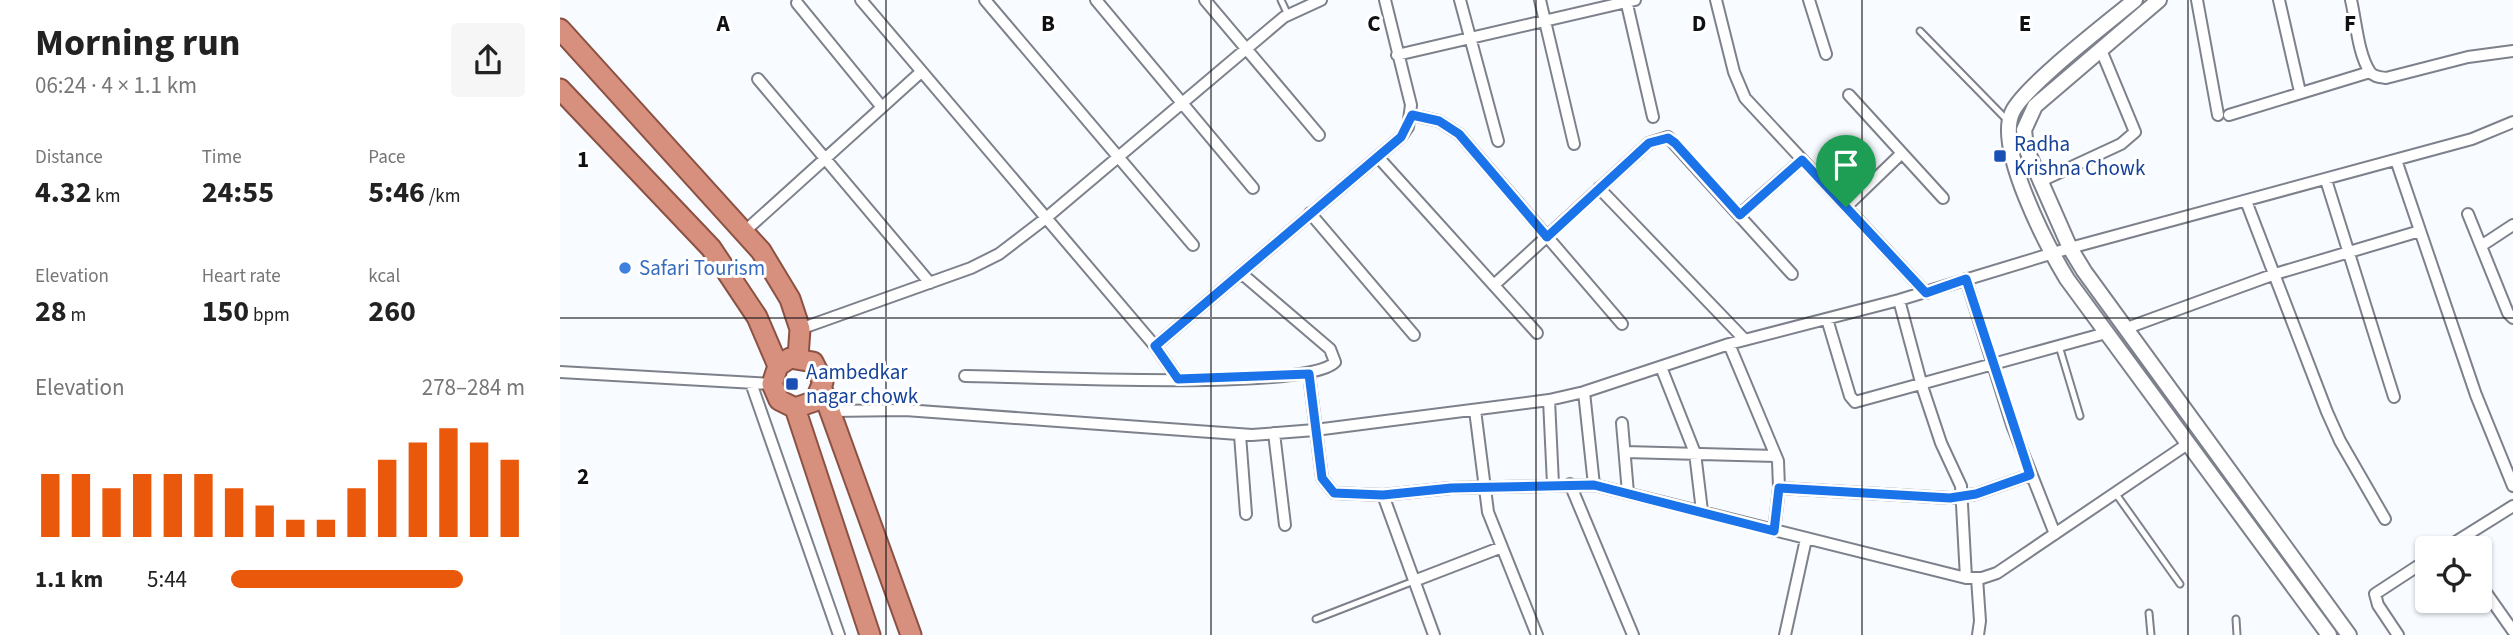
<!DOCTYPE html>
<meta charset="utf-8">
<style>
:root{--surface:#fff;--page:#f6f6f6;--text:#222;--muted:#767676;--accent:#ea580c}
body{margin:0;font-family:"Source Sans 3",sans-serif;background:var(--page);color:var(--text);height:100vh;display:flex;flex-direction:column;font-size:26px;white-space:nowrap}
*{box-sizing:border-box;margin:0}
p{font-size:23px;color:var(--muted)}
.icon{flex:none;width:38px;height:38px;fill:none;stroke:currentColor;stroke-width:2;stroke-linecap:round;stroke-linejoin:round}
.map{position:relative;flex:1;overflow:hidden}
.side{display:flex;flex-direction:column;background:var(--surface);width:560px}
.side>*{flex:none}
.fabs{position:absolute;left:1855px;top:536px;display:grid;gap:14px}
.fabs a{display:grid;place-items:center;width:77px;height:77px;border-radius:7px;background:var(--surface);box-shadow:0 2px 5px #0004;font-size:35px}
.pin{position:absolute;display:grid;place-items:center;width:60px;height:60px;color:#fff;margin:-72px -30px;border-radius:50% 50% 50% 0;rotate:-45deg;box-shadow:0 0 7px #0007}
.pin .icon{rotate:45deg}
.round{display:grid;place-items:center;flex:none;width:74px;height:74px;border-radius:7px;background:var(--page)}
.headline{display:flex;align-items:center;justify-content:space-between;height:119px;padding:0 35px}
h1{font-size:38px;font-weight:700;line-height:52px}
.metrics{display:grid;grid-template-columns:repeat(3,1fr);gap:10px;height:119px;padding:7px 35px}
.metrics div{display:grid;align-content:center}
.metrics b{font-size:30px;font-weight:700}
.metrics small{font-size:19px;font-weight:400}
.metrics p{font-size:19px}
.chart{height:196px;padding:14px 35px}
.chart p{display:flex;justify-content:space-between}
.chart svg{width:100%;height:126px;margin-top:7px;stroke:var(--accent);stroke-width:6}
ul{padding:0 35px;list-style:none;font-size:23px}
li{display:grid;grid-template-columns:112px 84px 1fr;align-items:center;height:52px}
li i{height:18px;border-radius:9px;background:var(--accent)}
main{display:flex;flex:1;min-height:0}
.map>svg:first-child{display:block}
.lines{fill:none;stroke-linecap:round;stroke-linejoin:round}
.service-casing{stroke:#7d818b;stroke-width:9}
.minor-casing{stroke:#7d818b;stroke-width:14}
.tertiary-casing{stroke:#7d818b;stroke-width:18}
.trunk-casing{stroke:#8b5243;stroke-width:23}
.service{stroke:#fff;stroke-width:5}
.minor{stroke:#fff;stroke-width:10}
.tertiary{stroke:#fff;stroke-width:14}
.trunk{stroke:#d8907e;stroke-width:19}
.route-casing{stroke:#fff;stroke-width:14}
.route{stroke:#1a73e8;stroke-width:9}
.grid{fill:none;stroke:#0f1014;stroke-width:2;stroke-opacity:0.55}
.transit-dot{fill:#1a4fb4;stroke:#fff;stroke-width:2.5}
.shop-dot{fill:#3f7fe0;stroke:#fff;stroke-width:2.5}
.labels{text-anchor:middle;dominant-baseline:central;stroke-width:6;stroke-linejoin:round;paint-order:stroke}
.transit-label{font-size:21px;fill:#164399;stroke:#fff;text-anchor:start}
.shop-label{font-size:21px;fill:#366cbe;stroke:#fff;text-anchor:start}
.grid-label{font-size:23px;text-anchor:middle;font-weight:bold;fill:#0f1014;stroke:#fff;stroke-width:6;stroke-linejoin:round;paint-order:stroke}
</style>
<main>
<section class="side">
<div class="headline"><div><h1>Morning run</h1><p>06:24 · 4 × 1.1 km</p></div><a class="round"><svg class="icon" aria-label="share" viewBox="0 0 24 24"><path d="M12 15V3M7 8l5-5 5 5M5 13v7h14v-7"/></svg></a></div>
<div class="metrics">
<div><p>Distance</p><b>4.32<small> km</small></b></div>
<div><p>Time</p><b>24:55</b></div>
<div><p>Pace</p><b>5:46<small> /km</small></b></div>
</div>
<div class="metrics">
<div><p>Elevation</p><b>28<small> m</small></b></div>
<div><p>Heart rate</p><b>150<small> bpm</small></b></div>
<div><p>kcal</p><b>260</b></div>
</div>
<div class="chart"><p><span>Elevation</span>278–284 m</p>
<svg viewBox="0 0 160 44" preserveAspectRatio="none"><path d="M5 44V22M15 44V22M25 44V27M35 44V22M45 44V22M55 44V22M65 44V27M75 44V33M85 44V38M95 44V38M105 44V27M115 44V17M125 44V11M135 44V6M145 44V11M155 44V17"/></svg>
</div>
<ul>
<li><b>1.1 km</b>5:44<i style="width:79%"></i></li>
</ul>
</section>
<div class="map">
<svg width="1953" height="635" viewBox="0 0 1953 635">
<rect width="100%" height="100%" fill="#f8fbff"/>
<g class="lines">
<defs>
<path id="service" d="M721,0L728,15
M1360,31L1449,122
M1499,346L1520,416
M1556,494L1620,584
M1589,613L1591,635
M756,619L854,581
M1676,619L1677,635"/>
<path id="minor" d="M301,0L595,346L618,379
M425,0L633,245
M536,0L693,188
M645,0L759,135
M900,0L938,141
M980,0L1014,144
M1066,0L1093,117
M1156,0L1174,72L1185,98L1366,293
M1249,0L1266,54
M1637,0L1658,115
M1719,0L1740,92
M1791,0C1796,21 1798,54 1810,72C1814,77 1820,77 1826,78L1908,57L1953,51
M237,3L321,106
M837,55L1075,0
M198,79L370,283
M1289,95L1383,198
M852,115L879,121L899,134L1062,324
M1669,115L1810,72
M818,157L977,333
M1836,160L1916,395L1953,486
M1766,180L1834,397
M1479,182L1561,144L1575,132L1541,50
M1039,188L1185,340
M1686,201L1767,412L1780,441L1825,519
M1286,207L1342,153
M750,213L854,335
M1908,214L1948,313L1953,318
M1179,215L1242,160
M185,231L361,72
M1921,246L1953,225
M1406,279L1452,425L1495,534
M934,285L1089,143L1108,137L1232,274
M1339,300L1362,386L1381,443L1401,486L1406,578
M1267,319L1290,396L1295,402L1546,333
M1567,328L1715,274L1860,231
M240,329L411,268L439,254L486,218L724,17L761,0
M1169,344L1218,461L1219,488L1214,531
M595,346L841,137L848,127L851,105L825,0
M1101,367L1135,453L1142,511
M0,372L212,384
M749,374L762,478L774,493L823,495L891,488L1034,485L1406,578H1422L1437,573L1629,443
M405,376C460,376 749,392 775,362L770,349L681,273
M191,383L279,635
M1024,392L1034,485
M989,400L993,484
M915,410L928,512L977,635
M270,411L345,410L692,435L755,430L989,400L1024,392L1169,344L1339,300L1510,248L1912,139L1953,122
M1062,423L1068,493
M714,433L725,525
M680,435L686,514
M1065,452L1216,456
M1010,484L1073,635
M1219,488L1390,498L1416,494L1470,475
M823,495L874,635
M1886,548L1953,506
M1417,578L1420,621L1418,635
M854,581L942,547
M1920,584L1953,631
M1225,635L1246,539
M1838,635L1818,605L1815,594L1867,560"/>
<path id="tertiary" d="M1575,0C1550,21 1462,88 1452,113C1436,149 1487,246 1507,279L1769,635
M1599,0L1475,106L1464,130L1466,148L1510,248L1524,271L1789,635"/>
<path id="trunk" d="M0,29L201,251L230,299L240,329L238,357
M0,89L151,248L197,317L218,366L212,384L219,400L235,408L255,401L263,382L253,362L230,358L218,366
M262,389L351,635
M235,408L310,635"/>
</defs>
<use href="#service" class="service-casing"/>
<use href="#minor" class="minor-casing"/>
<use href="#tertiary" class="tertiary-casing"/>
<use href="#trunk" class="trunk-casing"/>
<use href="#service" class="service"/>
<use href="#minor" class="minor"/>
<use href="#tertiary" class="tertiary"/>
<use href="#trunk" class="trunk"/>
</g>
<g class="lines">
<defs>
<path id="route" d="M852,115L879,121L899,134L987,237L1089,143L1108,138L1115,143L1180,215L1242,160L1366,293L1406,279L1470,475L1416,494L1390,498L1219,488L1214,531L1034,485L891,488L823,495L774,493L762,478L749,374L618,379L595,346L841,137Z"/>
</defs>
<use href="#route" class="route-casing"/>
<use href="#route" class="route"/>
</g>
<path class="grid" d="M326,0V635M651,0V635M976,0V635M1302,0V635M1628,0V635M0,318H1953"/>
<g class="transit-dot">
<rect x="1433" y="149" width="14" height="14" rx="3.5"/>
<rect x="225" y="377" width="14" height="14" rx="3.5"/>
</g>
<circle class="shop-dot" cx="65" cy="268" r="7"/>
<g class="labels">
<g class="transit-label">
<text x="1454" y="144">Radha<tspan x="1454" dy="24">Krishna Chowk</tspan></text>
<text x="246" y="372">Aambedkar<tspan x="246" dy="24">nagar chowk</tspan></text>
</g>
<g class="shop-label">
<text x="79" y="268">Safari Tourism</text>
</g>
</g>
<g class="grid-label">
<text x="163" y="31">A</text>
<text x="488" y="31">B</text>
<text x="814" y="31">C</text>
<text x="1139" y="31">D</text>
<text x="1465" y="31">E</text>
<text x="1790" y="31">F</text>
<text x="23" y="167">1</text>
<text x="23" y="484">2</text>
</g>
</svg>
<div class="fabs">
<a><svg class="icon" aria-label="locate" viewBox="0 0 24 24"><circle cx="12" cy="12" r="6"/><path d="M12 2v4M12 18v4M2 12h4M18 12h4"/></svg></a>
</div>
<div class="pin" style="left:1286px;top:207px;background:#1e9e55"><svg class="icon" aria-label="arrive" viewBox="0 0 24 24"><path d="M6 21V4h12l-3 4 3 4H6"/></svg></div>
</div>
</main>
